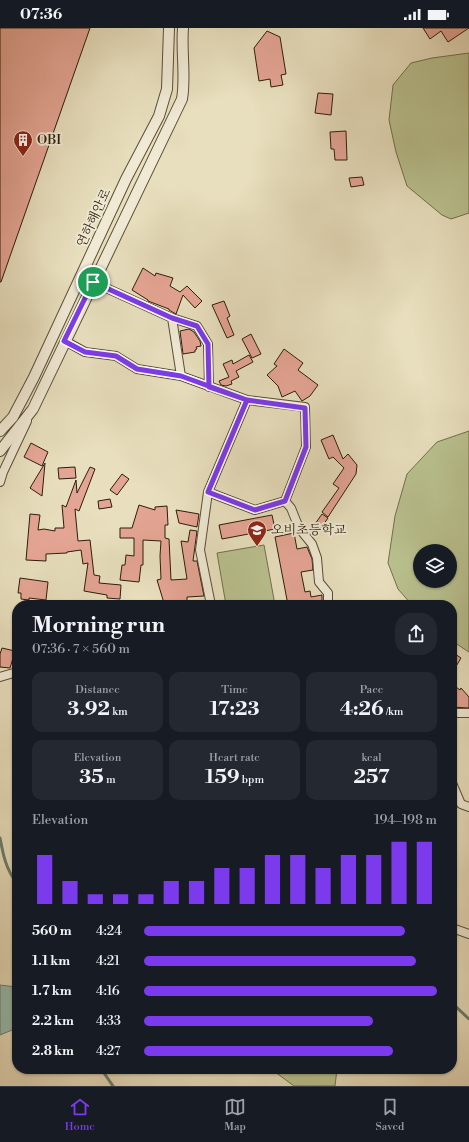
<!DOCTYPE html>
<meta charset="utf-8">
<style>
:root{--surface:#171b24;--page:#242831;--text:#f1f3f6;--muted:#9ea1a6;--line:#363941;--accent:#7c3aed}
body{margin:0;font-family:"Libre Bodoni","Noto Serif KR",serif;background:var(--page);color:var(--text);height:100vh;display:flex;flex-direction:column;font-size:15px;white-space:nowrap}
*{box-sizing:border-box;margin:0}
p{font-size:13px;color:var(--muted)}
.icon{flex:none;width:22px;height:22px;fill:none;stroke:currentColor;stroke-width:2;stroke-linecap:round;stroke-linejoin:round}
.map{position:relative;flex:1;overflow:hidden}
.drawer{position:absolute;left:12px;top:572px;width:445px;height:474px;display:flex;flex-direction:column;background:var(--surface);border-radius:16px;box-shadow:0 1px 3px #0004}
.drawer>*{flex:none}
.tools{position:absolute;left:413px;top:516px;display:grid;gap:8px}
.tools a{display:grid;place-items:center;width:44px;height:44px;border-radius:50%;background:var(--surface);box-shadow:0 1px 3px #0004;font-size:20px}
.pin{position:absolute;display:grid;place-items:center;width:34px;height:34px;color:#fff;margin:-17px;border:2px solid #fff;border-radius:50%;box-shadow:0 1px 4px #0007}
.round{display:grid;place-items:center;flex:none;width:42px;height:42px;border-radius:16px;background:var(--page)}
.head{display:flex;align-items:center;justify-content:space-between;height:68px;padding:0 20px}
h1{font-size:22px;font-weight:700;line-height:30px}
.metrics{display:grid;grid-template-columns:repeat(3,1fr);gap:6px;height:68px;padding:4px 20px}
.metrics div{display:grid;align-content:center;border-radius:10px;background:var(--page);text-align:center}
.metrics b{font-size:20px;font-weight:700}
.metrics small{font-size:11px;font-weight:400}
.metrics p{font-size:11px}
.chart{height:112px;padding:8px 20px}
.chart p{display:flex;justify-content:space-between}
.chart svg{width:100%;height:72px;margin-top:4px;stroke:var(--accent);stroke-width:6}
ul{padding:0 20px;list-style:none;font-size:13px}
li{display:grid;grid-template-columns:64px 48px 1fr;align-items:center;height:30px}
li i{height:10px;border-radius:5px;background:var(--accent)}
.status{display:flex;justify-content:space-between;align-items:center;height:28px;padding:0 20px;background:var(--surface);direction:ltr}
.status svg{height:11px;fill:currentColor}
.tabs{display:flex;justify-content:space-around;align-items:center;height:56px;border-top:1px solid var(--line);background:var(--surface);font-size:11px;color:var(--muted)}
.tabs a{display:grid;justify-items:center;gap:2px}
.tabs .current{color:var(--accent)}
.map>svg:first-child{display:block}
.green{fill:#b9c18f;stroke:#726f4e;fill-rule:evenodd}
.water{fill:#97bdb0;stroke:#6c7d6e}
.lines{fill:none;stroke-linecap:round;stroke-linejoin:round}
.stream{stroke:#6c7d6e;stroke-width:3}
.building{fill:#e5a594;stroke:#2b1d0c}
.minor-casing{stroke:#5a4e38;stroke-width:10}
.tertiary-casing{stroke:#5a4e38;stroke-width:12}
.minor{stroke:#f0ead5;stroke-width:8}
.tertiary{stroke:#f0ead5;stroke-width:10}
.route-casing{stroke:#fff;stroke-width:8}
.route{stroke:#7c3aed;stroke-width:5}
.labels{text-anchor:middle;dominant-baseline:central;stroke-width:3.5;stroke-linejoin:round;paint-order:stroke}
.poi-label{font-size:13px;fill:#2b1d0c;stroke:#f0ead5;text-anchor:start}
.street-label{font-size:13px;fill:#2b1d0c;stroke:#f0ead5}
</style>
<div class="status"><b>07:36</b><svg viewBox="0 0 49 12"><path d="M0 12V9h3v3zM5 12V6h3v6zM10 12V3h3v9zM15 12V0h3v12zM26 1h20v11H26zM47 4h2v5h-2z"/></svg></div>
<div class="map">
<svg width="469" height="1058" viewBox="0 0 469 1058">
<rect width="100%" height="100%" fill="#e8dfbe"/>
<filter id="stains"><feTurbulence type="fractalNoise" baseFrequency=".005" numOctaves="4"/><feColorMatrix values="0 0 0 0 .2 0 0 0 0 .09 0 0 0 0 .02 0 0 0 .5 -.17"/></filter>
<radialGradient id="worn" r=".72"><stop offset=".6" stop-color="#630" stop-opacity="0"/><stop offset="1" stop-color="#630" stop-opacity=".3"/></radialGradient>
<path class="green" d="M469,25V185L451,191L442,187L407,158L396,124L389,92L393,57L411,35L432,30Z
M469,403V624L452,613V577H412L398,561L388,535L395,488L407,446L437,414ZM420,523H450V553H420Z
M264,517L275,577H226L217,525Z
M271,1041H337L335,1058H294Z"/>
<path class="water" d="M0,957L17,959V1000L0,1007Z"/>
<g class="lines">
<path class="stream" d="M0,810C3,826 6,842 17,855
M452,975L469,991
M105,1041L104,1045L113,1058"/>
</g>
<path class="building" d="M0,0H90L1,254H0Z
M423,0H469L448,14L441,3L430,11Z
M267,3L280,9L286,46L281,47L283,57L271,59L270,51L259,53L254,20Z
M318,65L333,66L331,87L315,85Z
M346,103L347,132H335L334,121H331L330,104Z
M362,149L364,157L351,159L349,150Z
M143,240L155,248L156,245L173,250L170,258L180,264L187,258L202,273L195,280L183,267L176,286L169,282V281L148,273V272L132,262Z
M224,273L230,288L227,290L234,307L227,310L212,277Z
M189,301L194,304L200,313L201,318L196,319L197,321L195,322V324L183,326L180,303Z
M251,306L261,326L252,330L242,311Z
M284,321L303,335L298,342L318,357L310,368L302,373L295,363L282,369L278,358L267,347L277,338L274,336Z
M249,327L253,334L236,343L239,349L231,353L232,356L226,358L221,357L219,353L229,349L223,336L232,332L233,336Z
M333,407L343,431L348,426L357,437L356,446L328,489L322,484L339,460L333,456L344,440L333,429L329,431L321,412Z
M31,415L48,424L42,438L24,429Z
M45,435L42,468L30,460Z
M75,439L76,450L59,451L58,440Z
M90,439L95,441L79,483L75,481L78,513L90,512L94,547L100,548L99,555L121,557L120,571L107,570V567L84,563L88,535L83,536L81,522L67,524V525L46,526V533L26,532L30,486L40,487L38,502L44,501L55,503V500H64L62,477L66,479L76,452L77,465Z
M122,446L129,451L117,467L110,462Z
M110,471L112,479L99,481L98,473Z
M139,477L155,482V479L167,478L168,497H165V510L169,511L171,552L187,551L181,513L188,514L190,502L197,503L193,533H197L204,568L187,569V573H171L164,575L157,552L161,551L160,528L161,513L143,512V537H141L139,554L120,552L122,537H125L126,527L134,528V510H120V500H132Z
M176,482L199,486L197,499L179,495Z
M322,486L328,490L321,500L315,496Z
M272,487L275,501L222,511L219,497Z
M294,505L297,521L307,519L312,531L313,542L301,544L305,564L310,563L311,569L322,567V577H288L275,509Z
M20,550L48,554L46,572L29,570V572L21,571V565H18Z
M2,620L15,623L10,640L0,639V626Z
M452,624L461,630L452,645Z
M452,656L460,662L461,660L469,669V680L452,679Z"/>
<g class="lines">
<defs>
<path id="minor" d="M93,254L172,290L197,298L208,316L209,359
M172,290L181,348
M65,313L85,324L116,328L137,341L181,348L247,372L305,379L306,419L285,473L291,480L299,500L312,516L317,530L319,554L328,565V577
M0,454L3,444L27,393
M208,464L255,482L285,473
M211,577L200,522L208,464L247,372
M0,649L17,644
M452,684L454,685H469
M452,755L461,776L469,779
M452,900L469,906"/>
<path id="tertiary" d="M0,403L13,389L34,349L126,151L159,88L167,61L169,0
M0,423L33,381L182,71C186,48 181,24 183,0"/>
</defs>
<use href="#minor" class="minor-casing"/>
<use href="#tertiary" class="tertiary-casing"/>
<use href="#minor" class="minor"/>
<use href="#tertiary" class="tertiary"/>
</g>
<g class="lines">
<defs>
<path id="route" d="M93,254L64,313L85,324L116,328L137,341L181,348L247,372L208,464L255,482L285,473L306,419L305,380L247,372L209,359L208,316L197,298L172,290L93,254"/>
</defs>
<use href="#route" class="route-casing"/>
<use href="#route" class="route"/>
</g>
<defs>
<symbol id="building-pin" viewBox="-11 -11 22 30"><path d="M0 17L-7.5 6A9.5 9.5 0 1 1 7.5 6Z" fill="#8f2418" stroke="#f0ead5"/><path d="M-4-6H4V6H1V3H-1V6H-4ZM-2.5-4.3h1.7v1.8h-1.7ZM.8-4.3h1.7v1.8H.8ZM-2.5-1h1.7V.8h-1.7ZM.8-1h1.7V.8H.8Z" fill="#fff"/></symbol>
<symbol id="school-pin" viewBox="-11 -11 22 30"><path d="M0 17L-7.5 6A9.5 9.5 0 1 1 7.5 6Z" fill="#8f2418" stroke="#f0ead5"/><path d="M0-5L7-2L0 1L-7-2ZM-4 1L0 2.5L4 1V4Q0 6-4 4Z" fill="#fff"/></symbol>
</defs>
<g fill-rule="evenodd">
<use href="#building-pin" x="12" y="101" width="22" height="30"/>
<use href="#school-pin" x="246" y="491" width="22" height="30"/>
</g>
<g class="labels">
<g class="poi-label">
<text x="37" y="112">OBI</text>
<text x="271" y="502">오비초등학교</text>
</g>
<g class="street-label">
<text transform="translate(94 190) rotate(-65)">연하해안로</text>
</g>
</g>
<rect width="100%" height="100%" filter="url(#stains)"/>
<rect width="100%" height="100%" fill="url(#worn)"/>
</svg>
<div class="tools">
<a><svg class="icon" aria-label="layers" viewBox="0 0 24 24"><path d="M12 4l9 5-9 5-9-5zM3 14l9 5 9-5"/></svg></a>
</div>
<div class="pin" style="left:93px;top:254px;background:#1e9e55"><svg class="icon" aria-label="arrive" viewBox="0 0 24 24"><path d="M6 21V4h12l-3 4 3 4H6"/></svg></div>
<section class="drawer">
<div class="head"><div><h1>Morning run</h1><p>07:36 · 7 × 560 m</p></div><a class="round"><svg class="icon" aria-label="share" viewBox="0 0 24 24"><path d="M12 15V3M7 8l5-5 5 5M5 13v7h14v-7"/></svg></a></div>
<div class="metrics">
<div><p>Distance</p><b>3.92<small> km</small></b></div>
<div><p>Time</p><b>17:23</b></div>
<div><p>Pace</p><b>4:26<small> /km</small></b></div>
</div>
<div class="metrics">
<div><p>Elevation</p><b>35<small> m</small></b></div>
<div><p>Heart rate</p><b>159<small> bpm</small></b></div>
<div><p>kcal</p><b>257</b></div>
</div>
<div class="chart"><p><span>Elevation</span>194–198 m</p>
<svg viewBox="0 0 160 44" preserveAspectRatio="none"><path d="M5 44V14M15 44V30M25 44V38M35 44V38M45 44V38M55 44V30M65 44V30M75 44V22M85 44V22M95 44V14M105 44V14M115 44V22M125 44V14M135 44V14M145 44V6M155 44V6"/></svg>
</div>
<ul>
<li><b>560 m</b>4:24<i style="width:89%"></i></li>
<li><b>1.1 km</b>4:21<i style="width:93%"></i></li>
<li><b>1.7 km</b>4:16<i style="width:100%"></i></li>
<li><b>2.2 km</b>4:33<i style="width:78%"></i></li>
<li><b>2.8 km</b>4:27<i style="width:85%"></i></li>
</ul>
</section>
</div>
<nav class="tabs">
<a class="current"><svg class="icon" aria-label="home" viewBox="0 0 24 24"><path d="M3 11l9-7 9 7M6 9v11h12V9"/></svg>Home</a>
<a><svg class="icon" aria-label="map" viewBox="0 0 24 24"><path d="M3 6l6-2 6 2 6-2v14l-6 2-6-2-6 2zM9 4v14M15 6v14"/></svg>Map</a>
<a><svg class="icon" aria-label="saved" viewBox="0 0 24 24"><path d="M7 4h10v16l-5-4-5 4z"/></svg>Saved</a>
</nav>
